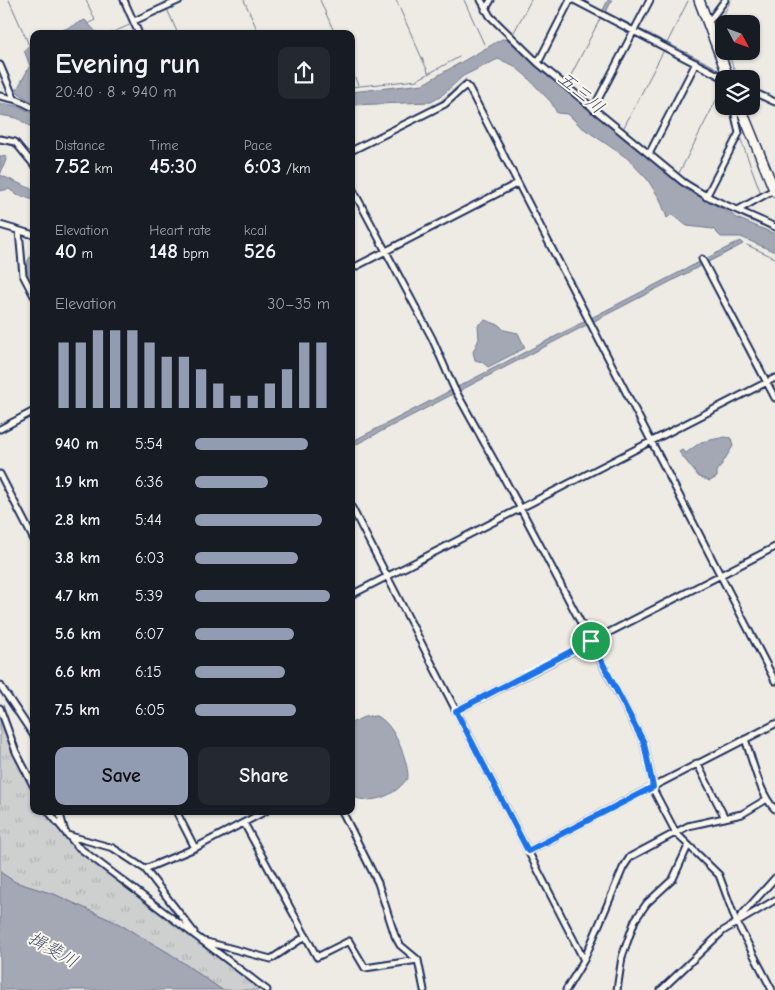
<!DOCTYPE html>
<meta charset="utf-8">
<style>
:root{--surface:#171b24;--page:#242831;--text:#f1f3f6;--muted:#9ea1a6;--accent:#919bb2}
body{margin:0;font-family:"Comic Neue","Klee One",sans-serif;background:var(--page);color:var(--text);height:100vh;display:flex;flex-direction:column;font-size:19px;white-space:nowrap}
*{box-sizing:border-box;margin:0}
p{font-size:16px;color:var(--muted)}
.icon{flex:none;width:28px;height:28px;fill:none;stroke:currentColor;stroke-width:2;stroke-linecap:round;stroke-linejoin:round}
.map{position:relative;flex:1;overflow:hidden}
.side{position:absolute;left:30px;top:30px;width:325px;height:785px;display:flex;flex-direction:column;background:var(--surface);border-radius:10px;box-shadow:0 1px 4px #0004}
.side>*{flex:none}
.needle{width:32px;rotate:131deg}
.tools{position:absolute;left:715px;top:15px;display:grid;gap:10px}
.tools a{display:grid;place-items:center;width:45px;height:45px;border-radius:10px;background:var(--surface);box-shadow:0 1px 4px #0004;font-size:25px}
.pin{position:absolute;display:grid;place-items:center;width:42px;height:42px;color:#fff;margin:-21px;border:2px solid #fff;border-radius:50%;box-shadow:0 1px 5px #0007}
.round{display:grid;place-items:center;flex:none;width:52px;height:52px;border-radius:10px;background:var(--page)}
.summary{display:flex;align-items:center;justify-content:space-between;height:85px;padding:0 25px}
h1{font-size:28px;font-weight:600;line-height:38px}
.figures{display:grid;grid-template-columns:repeat(3,1fr);gap:8px;height:85px;padding:5px 25px}
.figures div{display:grid;align-content:center}
.figures b{font-size:21px;font-weight:600}
.figures small{font-size:14px;font-weight:400}
.figures p{font-size:14px}
.chart{height:140px;padding:10px 25px}
.chart p{display:flex;justify-content:space-between}
.chart svg{width:100%;height:90px;margin-top:5px;stroke:var(--accent);stroke-width:6}
.primary-button{display:flex;gap:10px;margin-top:auto;padding:10px 25px}
.primary-button a{flex:1;height:58px;border-radius:10px;background:var(--accent);color:#111;font-size:20px;font-weight:600;line-height:58px;text-align:center}
.primary-button a+a{background:var(--page);color:var(--text)}
ul{padding:0 25px;list-style:none;font-size:16px}
li{display:grid;grid-template-columns:80px 60px 1fr;align-items:center;height:38px}
li i{height:12px;border-radius:6px;background:var(--accent)}
.map>svg:first-child{display:block}
.grass{fill:url(#grass-tufts);stroke:#747f96}
.water{fill:#a3a8b4;stroke:#6d7892}
.lines{fill:none;stroke-linecap:round;stroke-linejoin:round}
.stream{stroke:#6d7892;stroke-width:1}
.minor-casing{stroke:#1b2f5e;stroke-width:9}
.trunk-casing{stroke:#1b2f5e;stroke-width:12}
.minor{stroke:#fbf7ec;stroke-width:5}
.trunk{stroke:#fbf7ec;stroke-width:9}
.route-casing{stroke:#fff;stroke-width:10}
.route{stroke:#1a73e8;stroke-width:6}
.labels{text-anchor:middle;dominant-baseline:central;stroke-width:4;stroke-linejoin:round;paint-order:stroke}
.water-label{font-size:18px;font-style:italic;fill:#445378;stroke:#fbf7ec}
</style>
<div class="map">
<svg width="775" height="990" viewBox="0 0 775 990">
<defs>
<pattern id="grass-tufts" width="24" height="20" patternUnits="userSpaceOnUse" patternTransform="scale(1.25)"><rect width="24" height="20" fill="#cecfcf"/><path d="M3 7l-1-3M5 7V3M7 7l1-3M15 17l-1-3M17 17v-4M19 17l1-3" fill="none" stroke="#b0b2b4"/></pattern>
</defs>
<rect width="100%" height="100%" fill="#eeebe4"/>
<filter id="ink" filterUnits="userSpaceOnUse"><feTurbulence type="fractalNoise" baseFrequency=".02" numOctaves="2"/><feDisplacementMap in="SourceGraphic" scale="10" xChannelSelector="R" yChannelSelector="G"/><feConvolveMatrix kernelMatrix="1 2 1 2 8 2 1 2 1" color-interpolation-filters="sRGB"/></filter>
<g filter="url(#ink)">
<path class="grass" d="M0,714L14,752L34,790V811H46L56,826L75,848L263,990H222L169,953L119,924L56,895L15,882L0,872Z"/>
<path class="water" d="M608,0H612L606,12L713,66L723,74L602,12Z
M85,20L98,34H54Z
M502,39L509,40L679,183L739,219L775,234V252L741,237H721L713,229L687,226L672,214L667,218L660,199L647,179L627,158L580,126L568,114L557,113L551,102L525,75L513,65L498,59L463,76L440,97L431,102L351,105V92L423,84Z
M34,42V104L16,91L30,66L24,50Z
M0,103L18,106L34,114V129L17,118L0,115Z
M0,156L7,157L0,175L34,190V200L17,195L9,189L0,191Z
M740,241L743,244L351,447V442Z
M34,249V289L24,269Z
M485,320L499,325L504,330L518,333L525,348L488,367L482,362L475,360L473,352L479,339L478,325Z
M725,437L731,438L733,446L717,472V477L710,481L699,477L679,452L682,450L686,453L701,442Z
M376,716C393,721 408,760 408,777C397,795 372,806 351,796V723L364,717Z
M0,872L15,882L56,895L119,924L169,953L222,990H0Z"/>
<g class="lines">
<path class="stream" d="M9,0L29,45
M86,0L95,20L89,23
M163,0L165,4
M244,0L259,34
M320,0L335,34
M396,0L399,6
M464,0L484,44
M167,9L178,34
M400,9L429,74
M109,34L132,24
M513,34L531,0
M724,42L718,26L731,0
M667,43L688,1
M727,51L738,79
M542,62L584,98
M351,69L358,85
M567,83L601,17
M351,87L417,80L459,57
M597,108L649,149
M623,129L664,50
M741,140L760,191
M352,148L440,102L466,79
M653,153L690,184
M678,175L722,89L717,77
M747,245L775,258"/>
<defs>
<path id="minor" d="M124,0L139,34
M481,0L490,16L538,63L683,182C711,201 744,212 775,227
M574,0L718,75L728,77
M485,10L491,0
M134,21L180,0
M708,23L725,0
M538,63L570,0
M0,65L14,98
M751,91L775,102
M0,96L18,100L34,108
M593,109L650,0
M0,139L15,142L34,165
M351,151L445,104L466,85L469,88L775,681
M649,154L696,63
M351,186L432,338L454,388L521,509L644,743L654,791L676,833L719,875L736,921L772,990
M706,197L739,133L735,115L740,108
M738,210L775,189
M0,225L34,235
M19,231L23,275L34,296
M702,259L775,398
M351,269L518,183
M0,429L34,411
M0,474L34,540
M351,506L584,960
M351,595L775,378
M0,685L34,736
M0,708L16,752L34,787
M456,711L775,547
M745,739C752,758 760,796 775,809
M697,763L725,818
M48,811L77,846L267,990
M59,811L65,832
M176,811L195,848
M342,811L378,883L395,936L400,945L418,960L424,990
M244,823L317,957L349,941L365,968L418,960
M67,835L113,848L145,869L194,932
M528,851L775,724
M145,869L195,848L266,811
M740,917L775,878
M203,941L271,959L306,936
M566,990L584,960L623,868L630,857L688,826L742,814L767,799
M617,990L622,957L635,920L647,903L673,879L688,846
M661,990L723,931L775,900"/>
<path id="trunk" d="M699,0L729,79
M740,106L775,192"/>
</defs>
<use href="#minor" class="minor-casing"/>
<use href="#trunk" class="trunk-casing"/>
<use href="#minor" class="minor"/>
<use href="#trunk" class="trunk"/>
</g>
</g>
<g class="lines" filter="url(#ink)">
<defs>
<path id="route" d="M591,641L644,743L653,787L528,851L456,711Z"/>
</defs>
<use href="#route" class="route-casing"/>
<use href="#route" class="route"/>
</g>
<g class="labels">
<g class="water-label">
<text transform="translate(581 93) rotate(40)">五三川</text>
<text transform="translate(53 950) rotate(30)">揖斐川</text>
</g>
</g>
</svg>
<div class="tools">
<a><svg class="needle" viewBox="-14 -14 28 28"><path d="M0-13l5 13h-10z" fill="#e53935"/><path d="M0 13l5-13h-10z" fill="#9ea1a6"/></svg></a>
<a><svg class="icon" aria-label="layers" viewBox="0 0 24 24"><path d="M12 4l9 5-9 5-9-5zM3 14l9 5 9-5"/></svg></a>
</div>
<div class="pin" style="left:591px;top:641px;background:#1e9e55"><svg class="icon" aria-label="arrive" viewBox="0 0 24 24"><path d="M6 21V4h12l-3 4 3 4H6"/></svg></div>
<section class="side">
<div class="summary"><div><h1>Evening run</h1><p>20:40 · 8 × 940 m</p></div><a class="round"><svg class="icon" aria-label="share" viewBox="0 0 24 24"><path d="M12 15V3M7 8l5-5 5 5M5 13v7h14v-7"/></svg></a></div>
<div class="figures">
<div><p>Distance</p><b>7.52<small> km</small></b></div>
<div><p>Time</p><b>45:30</b></div>
<div><p>Pace</p><b>6:03<small> /km</small></b></div>
</div>
<div class="figures">
<div><p>Elevation</p><b>40<small> m</small></b></div>
<div><p>Heart rate</p><b>148<small> bpm</small></b></div>
<div><p>kcal</p><b>526</b></div>
</div>
<div class="chart"><p><span>Elevation</span>30–35 m</p>
<svg viewBox="0 0 160 44" preserveAspectRatio="none"><path d="M5 44V12M15 44V12M25 44V6M35 44V6M45 44V6M55 44V12M65 44V19M75 44V19M85 44V25M95 44V32M105 44V38M115 44V38M125 44V32M135 44V25M145 44V12M155 44V12"/></svg>
</div>
<ul>
<li><b>940 m</b>5:54<i style="width:84%"></i></li>
<li><b>1.9 km</b>6:36<i style="width:54%"></i></li>
<li><b>2.8 km</b>5:44<i style="width:94%"></i></li>
<li><b>3.8 km</b>6:03<i style="width:76%"></i></li>
<li><b>4.7 km</b>5:39<i style="width:100%"></i></li>
<li><b>5.6 km</b>6:07<i style="width:73%"></i></li>
<li><b>6.6 km</b>6:15<i style="width:67%"></i></li>
<li><b>7.5 km</b>6:05<i style="width:75%"></i></li>
</ul>
<div class="primary-button"><a>Save</a><a>Share</a></div>
</section>
</div>
